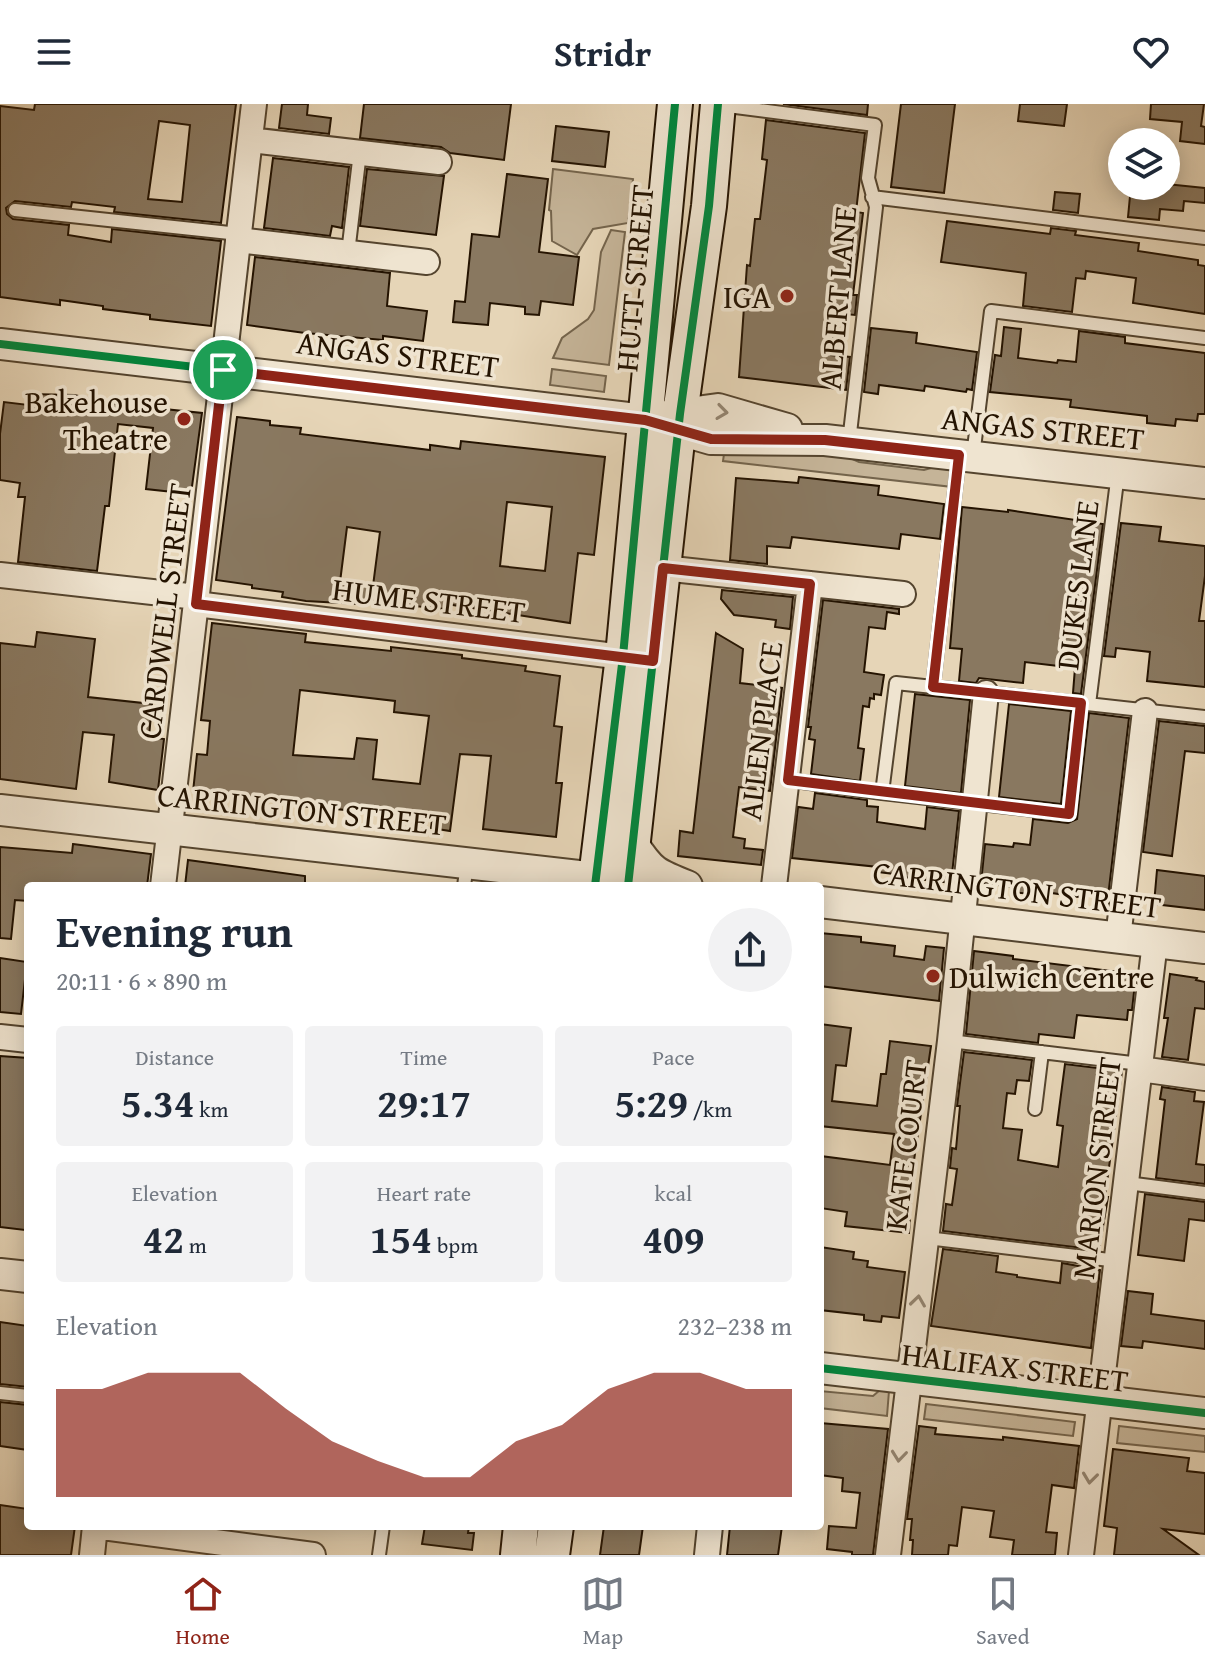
<!DOCTYPE html>
<meta charset="utf-8">
<style>
:root{--surface:#fff;--page:#f2f2f3;--text:#1f2937;--muted:#747a83;--line:#e0e1e3;--accent:#8f2418}
body{margin:0;font-family:"Gentium Book Plus",serif;background:var(--page);color:var(--text);height:100vh;display:flex;flex-direction:column;font-size:30px;white-space:nowrap}
*{box-sizing:border-box;margin:0}
p{font-size:26px;color:var(--muted)}
.icon{flex:none;width:44px;height:44px;fill:none;stroke:currentColor;stroke-width:2;stroke-linecap:round;stroke-linejoin:round}
.map{position:relative;flex:1;overflow:hidden}
.details{position:absolute;left:24px;top:778px;width:800px;height:648px;display:flex;flex-direction:column;background:var(--surface);border-radius:8px;box-shadow:0 4px 20px #0003}
.details>*{flex:none}
.controls{position:absolute;left:1108px;top:24px;display:grid;gap:16px}
.controls a{display:grid;place-items:center;width:72px;height:72px;border-radius:50%;background:var(--surface);box-shadow:0 4px 20px #0003;font-size:40px}
.pin{position:absolute;display:grid;place-items:center;width:68px;height:68px;color:#fff;margin:-34px;border:4px solid #fff;border-radius:50%;box-shadow:0 2px 8px #0007}
.round{display:grid;place-items:center;flex:none;width:84px;height:84px;border-radius:42px;background:var(--page)}
.head{display:flex;align-items:center;justify-content:space-between;height:136px;padding:0 32px}
h1{font-size:44px;font-weight:600;line-height:60px}
.figures{display:grid;grid-template-columns:repeat(3,1fr);gap:12px;height:136px;padding:8px 32px}
.figures div{display:grid;align-content:center;border-radius:8px;background:var(--page);text-align:center}
.figures b{font-size:40px;font-weight:600}
.figures small{font-size:22px;font-weight:400}
.figures p{font-size:22px}
.chart{height:224px;padding:16px 32px}
.chart p{display:flex;justify-content:space-between}
.chart svg{width:100%;height:144px;margin-top:8px;fill:var(--accent);opacity:.7}
header{display:flex;justify-content:space-between;align-items:center;height:104px;padding:0 32px;background:var(--surface);font-size:36px;font-weight:600}
.menu{display:flex;justify-content:space-around;align-items:center;height:112px;border-top:2px solid var(--line);background:var(--surface);font-size:22px;color:var(--muted)}
.menu a{display:grid;justify-items:center;gap:4px}
.menu .selected{color:var(--accent)}
.map>svg:first-child{display:block}
.green{fill:#c5b498;stroke:#74644c;stroke-width:2}
.building{fill:#897860;stroke:#241301;stroke-width:2;fill-rule:evenodd}
.lines{fill:none;stroke-linecap:round;stroke-linejoin:round}
.service-casing{stroke:#54442e;stroke-width:16}
.minor-casing{stroke:#54442e;stroke-width:28}
.tertiary-casing{stroke:#54442e;stroke-width:34}
.secondary-casing{stroke:#241301;stroke-width:38}
.service{stroke:#efe4d0;stroke-width:12}
.minor{stroke:#efe4d0;stroke-width:24}
.tertiary{stroke:#efe4d0;stroke-width:30}
.secondary{stroke:#efe4d0;stroke-width:34}
.cycleway-casing{stroke:#efe4d0;stroke-width:13}
.cycleway{stroke:#00873e;stroke-width:8}
.oneway{stroke:#948673}
.route-casing{stroke:#fff;stroke-width:16}
.route{stroke:#8f2418;stroke-width:10}
.poi-dot{fill:#8f2418;stroke:#efe4d0;stroke-width:3}
.labels{text-anchor:middle;dominant-baseline:central;stroke-width:7;stroke-linejoin:round;paint-order:stroke}
.street-label{font-size:32px;fill:#241301;stroke:#efe4d0}
.poi-label{font-size:32px;fill:#241301;stroke:#efe4d0;text-anchor:end}
</style>
<header><svg class="icon" aria-label="menu" viewBox="0 0 24 24"><path d="M4 6h16M4 12h16M4 18h16"/></svg>Stridr<svg class="icon" aria-label="heart" viewBox="0 0 24 24"><path d="M12 20l-8-8c-3-5 5-10 8-4 3-6 11-1 8 4z"/></svg></header>
<div class="map">
<svg width="1205" height="1451" viewBox="0 0 1205 1451">
<rect width="100%" height="100%" fill="#e6d5b7"/>
<filter id="stains"><feTurbulence type="fractalNoise" baseFrequency=".0025" numOctaves="4"/><feColorMatrix values="0 0 0 0 .2 0 0 0 0 .09 0 0 0 0 .02 0 0 0 .5 -.17"/></filter>
<radialGradient id="worn" r=".72"><stop offset=".6" stop-color="#630" stop-opacity="0"/><stop offset="1" stop-color="#630" stop-opacity=".3"/></radialGradient>
<path class="green" d="M553,65L633,75L628,119L593,125L577,151L552,137L551,107L549,106Z
M611,126L625,128L609,261L553,254L562,234L588,215L594,206L601,148Z
M552,265L606,272L604,288L550,281Z
M725,343L839,349L859,358L924,366L942,361L951,363L953,383L723,357Z
M880,1286L889,1287L887,1312L820,1304V1287L873,1292Z
M926,1300L1075,1318L1073,1332L924,1315Z
M1119,1322L1205,1332V1348L1117,1339Z"/>
<path class="building" d="M35,0H236L221,119L114,108L115,103L72,98L71,103L15,97L6,104L7,110L13,115L69,121L68,131L111,138L112,125L221,137L211,222L150,215V211L103,205V202L60,196V201L0,193V2L34,6ZM159,17L190,21L182,98L148,95Z
M282,0H308L307,11L331,14L329,30L279,24Z
M364,0H511L504,56L450,49L441,43L360,34Z
M783,0H868L867,11Z
M901,0H955L944,89L891,83Z
M1020,0H1067L1064,22L1018,17Z
M1151,0H1204L1201,22L1205,23V40L1180,37L1182,18L1150,15Z
M766,16L865,29L856,108L863,109L853,191H857L855,211L835,209L831,251L850,253L846,286L739,273L747,161L750,162L755,115H760L767,56L762,55Z
M556,22L609,28L605,63L552,57Z
M273,54L349,63L342,124L332,122L330,132L264,124Z
M367,65L444,72L436,131L360,122Z
M507,70L548,75L539,148L579,153L573,201L541,197L539,211L525,210V203L490,199L488,221L453,218L455,197L465,198L472,130L499,133Z
M1166,80L1205,84V99L1184,97L1183,107L1160,105L1159,116L1128,113L1131,82H1166Z
M1055,88L1080,90L1078,109L1053,106Z
M947,117L1050,130L1051,124L1076,127L1075,131L1139,139L1138,147L1198,156V161L1205,162V210L1133,199L1136,174L1086,167L1085,175L1076,174L1072,208L1023,202L1026,169L941,158Z
M255,153L390,169L387,202L427,207L423,237L383,232V236L305,229L247,221Z
M1004,223L1021,225L1018,254L1057,259L1058,256L1076,258L1079,227L1125,233V239L1205,249V310H1198L1197,317L1176,315L1175,322L1147,319V312L1070,303L1071,296L990,288L995,251L1001,252Z
M871,224L917,229L916,239L977,248L972,286L967,285L966,288L925,282L924,287L879,281L878,290L864,288Z
M29,290L74,291L116,300L202,309L191,390L146,385L153,324L118,320L109,402H105L97,467L18,458L25,393H18L20,379L0,376V330L4,298L28,301Z
M237,313L270,317V321L301,324L300,330L430,346V341L460,345L461,337L605,353L594,451L578,449L570,519L446,500V505L359,497L358,500L306,497L282,493L283,488L252,484V481L216,476ZM507,398L552,403L545,467L500,462ZM347,423L380,428L373,482L340,478Z
M799,373L879,382L878,391L944,400L940,435L901,430L899,445L792,433L790,444L767,442V460L730,456L736,374L798,379Z
M962,403L1008,408V406L1103,420L1081,590L1073,589L1075,564L1025,558L1023,579L979,574L976,579L959,577L962,545L950,544Z
M1121,419L1161,423L1159,437L1205,442V472L1199,517H1205V583L1147,577L1150,548L1116,544L1115,553L1104,552Z
M722,486L793,493L790,525L775,523L776,516L734,511L721,495Z
M823,496L899,505V510L887,508L885,525L869,523L864,568L884,571L881,591L874,590V595L870,594L869,603L863,602L858,644L864,645L860,677L811,670L815,636L809,635L811,623H808Z
M212,519L306,530L305,538L391,547V543L462,551V554L526,562L525,567L560,572L554,622L562,623L556,679H562L556,733L483,725L491,652L460,650L450,727L431,724L432,716L416,712L288,701V698L193,688L197,650L207,651L210,617L201,616ZM300,586L395,597L394,608L429,612L420,680L373,675L377,636L357,634L354,655L293,651Z
M37,528L95,535L88,593L152,600L149,633L164,635L158,686L109,678L114,631L83,628L76,685L0,675V539L35,543Z
M716,529L743,545L740,579L782,584L770,687L739,683L733,733L745,735L744,744L763,746L761,761L678,752L680,727L693,729Z
M915,590L970,596L961,689L905,682Z
M1009,600L1071,607L1061,700L999,693Z
M1089,609L1129,614L1108,793L1086,790V794L1031,786V790L1012,788L1013,783L981,779L985,740L1013,743L1014,739L1030,741L1033,715L1068,719L1077,715Z
M1159,617L1205,622V649L1185,647L1172,752L1143,748Z
M815,689L867,696V702L878,703L877,718L925,725L927,703L959,707L951,779L902,773V771L877,768L878,763L792,754L798,703L813,705Z
M73,740L151,750L147,782H28V797L15,796L11,835L0,834V743L72,749Z
M188,756L305,772V782H185Z
M1157,766L1205,772V806L1154,800Z
M820,829L861,833V838L895,842L894,852L924,856L926,842L944,844L939,897L820,882Z
M974,847L1013,852V855L1136,870L1132,906H1128L1127,916L1077,911L1074,934L1039,930L1038,939L966,930Z
M0,854L27,858L21,910L0,908Z
M1170,870L1197,874L1196,876L1205,878V905L1195,904L1188,956L1162,953L1168,914H1164Z
M820,920L851,924L846,962L836,961L832,997L877,1002L881,970H886L890,937L931,942L913,1063L909,1129L845,1122L847,1108L820,1104V1052L890,1061L894,1030L820,1022Z
M964,948L1032,956L1029,977L1017,976L1015,990L1007,989L1003,1024L1022,1026L1018,1056L1058,1063L1063,1022L1057,1021L1065,960L1122,967L1105,1093H1108L1099,1146L943,1127L946,1100L952,1101L957,1065L950,1064L952,1044L956,1045L960,1002H957Z
M0,952L28,954V1123L25,1126L0,1123Z
M1162,983L1195,988L1194,997L1204,998L1196,1060L1205,1061V1080L1156,1074L1165,996L1160,995Z
M1145,1090L1205,1098V1117L1189,1115L1184,1157L1138,1151Z
M820,1143L854,1148L853,1155L868,1157L867,1163L905,1168L899,1214L882,1212L881,1218L864,1216V1211L820,1206Z
M943,1145L998,1152L996,1168L1017,1171V1173L1060,1179L1062,1159L1100,1166L1091,1244L931,1222Z
M1128,1187L1153,1190L1151,1210L1205,1217V1245L1143,1237L1142,1244L1121,1242Z
M0,1218L28,1222V1283L0,1280Z
M0,1298L28,1301V1346L0,1342Z
M820,1319L888,1325L873,1451H852V1448L827,1445L829,1422L856,1424L860,1389L842,1387L843,1374L820,1371Z
M919,1322L936,1324L935,1330L1003,1336V1333L1079,1342L1074,1384L1052,1381L1046,1428L1057,1429L1055,1451H1012L1014,1436L990,1433L994,1407L962,1403L957,1442L949,1441L948,1451H912L913,1436H910L912,1415H907Z
M1113,1345L1189,1354L1187,1367L1205,1369V1430L1163,1425L1199,1451H1114L1117,1424L1104,1422Z
M0,1401L28,1405V1422H75L71,1451H0Z
M425,1422H469L468,1429H474L472,1446L422,1440Z
M604,1422H643L639,1451H600Z
M730,1422H782L778,1451H727Z"/>
<g class="lines">
<defs>
<path id="service" d="M720,1L875,21L868,74L876,103L849,338
M872,93L1205,134
M15,106L239,130
M348,149L360,48
M959,351L933,583L1205,613
M973,352L991,207L1205,234
M1089,600L1118,369
M788,676L882,689L896,579L933,583
M882,689L1069,710L1081,599
M464,782L467,760
M950,937L1140,960
M1035,1005L1042,948
M1127,1079L1205,1089
M927,1134L1118,1157
M0,1289L28,1292
M379,1451L383,1422"/>
<path id="minor" d="M250,36L439,58
M238,136L427,158
M663,464L903,490
M0,471L197,493
M196,500L639,555
M163,782L254,0
M774,782L810,480
M1118,834L1145,607
M0,933L28,936
M1140,965L1205,974
M95,1422L313,1451
M92,1451L95,1422
M707,1451L710,1422
M888,1451L950,937L986,589
M1081,1451L1155,838"/>
<path id="tertiary" d="M0,240L645,316L711,335L825,336L1205,379
M659,313L718,305L787,325
M0,706L596,774
M633,740C651,768 656,770 687,782
M820,798L1205,844
M0,1170L28,1173
M820,1264L1205,1309"/>
<path id="secondary" d="M595,782L623,552L675,0
M628,782L680,310L709,102L718,0
M518,1451L521,1422
M552,1451L556,1422"/>
</defs>
<use href="#service" class="service-casing"/>
<use href="#minor" class="minor-casing"/>
<use href="#tertiary" class="tertiary-casing"/>
<use href="#secondary" class="secondary-casing"/>
<use href="#service" class="service"/>
<use href="#minor" class="minor"/>
<use href="#tertiary" class="tertiary"/>
<use href="#secondary" class="secondary"/>
<defs>
<path id="cycleway" d="M0,240L645,316
M595,782L623,552L675,0
M628,782L680,310L709,102L718,0
M820,1264L1205,1309"/>
</defs>
<use href="#cycleway" class="cycleway-casing"/>
<use href="#cycleway" class="cycleway"/>
</g>
<defs><path id="oneway-chevron" d="M-2-3.5L2.5 0L-2 3.5" fill="none" stroke-width="1.6" stroke-linecap="round" stroke-linejoin="round" transform="scale(2)"/></defs>
<g class="oneway">
<use href="#oneway-chevron" transform="translate(722 308) rotate(8)"/>
<use href="#oneway-chevron" transform="translate(918 1197) rotate(-82)"/>
<use href="#oneway-chevron" transform="translate(899 1352) rotate(96)"/>
<use href="#oneway-chevron" transform="translate(1090 1374) rotate(97)"/>
</g>
<g class="lines">
<defs>
<path id="route" d="M223,266L645,316L711,335L825,336L959,351L933,583L1081,599L1069,710L788,676L810,480L663,464L653,557L196,500Z"/>
</defs>
<use href="#route" class="route-casing"/>
<use href="#route" class="route"/>
</g>
<g class="poi-dot">
<circle cx="787" cy="192" r="8"/>
<circle cx="184" cy="315" r="8"/>
<circle cx="933" cy="872" r="8"/>
</g>
<g class="labels">
<g class="street-label">
<text transform="translate(634 174) rotate(-85)">HUTT STREET</text>
<text transform="translate(837 194) rotate(-85)">ALBERT LANE</text>
<text transform="translate(398 250) rotate(7)">ANGAS STREET</text>
<text transform="translate(1043 324) rotate(6)">ANGAS STREET</text>
<text transform="translate(1077 481) rotate(-83)">DUKES LANE</text>
<text transform="translate(429 496) rotate(7)">HUME STREET</text>
<text transform="translate(164 507) rotate(-83)">CARDWELL STREET</text>
<text transform="translate(760 627) rotate(-83)">ALLEN PLACE</text>
<text transform="translate(302 705) rotate(6)">CARRINGTON STREET</text>
<text transform="translate(1017 785) rotate(7)">CARRINGTON STREET</text>
<text transform="translate(905 1041) rotate(-83)">KATE COURT</text>
<text transform="translate(1096 1064) rotate(-83)">MARION STREET</text>
<text transform="translate(1015 1263) rotate(7)">HALIFAX STREET</text>
</g>
<g class="poi-label">
<text x="771" y="192">IGA</text>
<text x="168" y="297">Bakehouse<tspan x="168" dy="37">Theatre</tspan></text>
<text x="949" y="872" text-anchor="start">Dulwich Centre</text>
</g>
</g>
<rect width="100%" height="100%" filter="url(#stains)"/>
<rect width="100%" height="100%" fill="url(#worn)"/>
</svg>
<div class="controls">
<a><svg class="icon" aria-label="layers" viewBox="0 0 24 24"><path d="M12 4l9 5-9 5-9-5zM3 14l9 5 9-5"/></svg></a>
</div>
<div class="pin" style="left:223px;top:266px;background:#1e9e55"><svg class="icon" aria-label="arrive" viewBox="0 0 24 24"><path d="M6 21V4h12l-3 4 3 4H6"/></svg></div>
<section class="details">
<div class="head"><div><h1>Evening run</h1><p>20:11 · 6 × 890 m</p></div><a class="round"><svg class="icon" aria-label="share" viewBox="0 0 24 24"><path d="M12 15V3M7 8l5-5 5 5M5 13v7h14v-7"/></svg></a></div>
<div class="figures">
<div><p>Distance</p><b>5.34<small> km</small></b></div>
<div><p>Time</p><b>29:17</b></div>
<div><p>Pace</p><b>5:29<small> /km</small></b></div>
</div>
<div class="figures">
<div><p>Elevation</p><b>42<small> m</small></b></div>
<div><p>Heart rate</p><b>154<small> bpm</small></b></div>
<div><p>kcal</p><b>409</b></div>
</div>
<div class="chart"><p><span>Elevation</span>232–238 m</p>
<svg viewBox="0 0 160 44" preserveAspectRatio="none"><path d="M0 44V11L10 11L20 6L30 6L40 6L50 17L60 27L70 33L80 38L90 38L100 27L110 22L120 11L130 6L140 6L150 11L160 11V44z"/></svg>
</div>
</section>
</div>
<nav class="menu">
<a class="selected"><svg class="icon" aria-label="home" viewBox="0 0 24 24"><path d="M3 11l9-7 9 7M6 9v11h12V9"/></svg>Home</a>
<a><svg class="icon" aria-label="map" viewBox="0 0 24 24"><path d="M3 6l6-2 6 2 6-2v14l-6 2-6-2-6 2zM9 4v14M15 6v14"/></svg>Map</a>
<a><svg class="icon" aria-label="saved" viewBox="0 0 24 24"><path d="M7 4h10v16l-5-4-5 4z"/></svg>Saved</a>
</nav>
